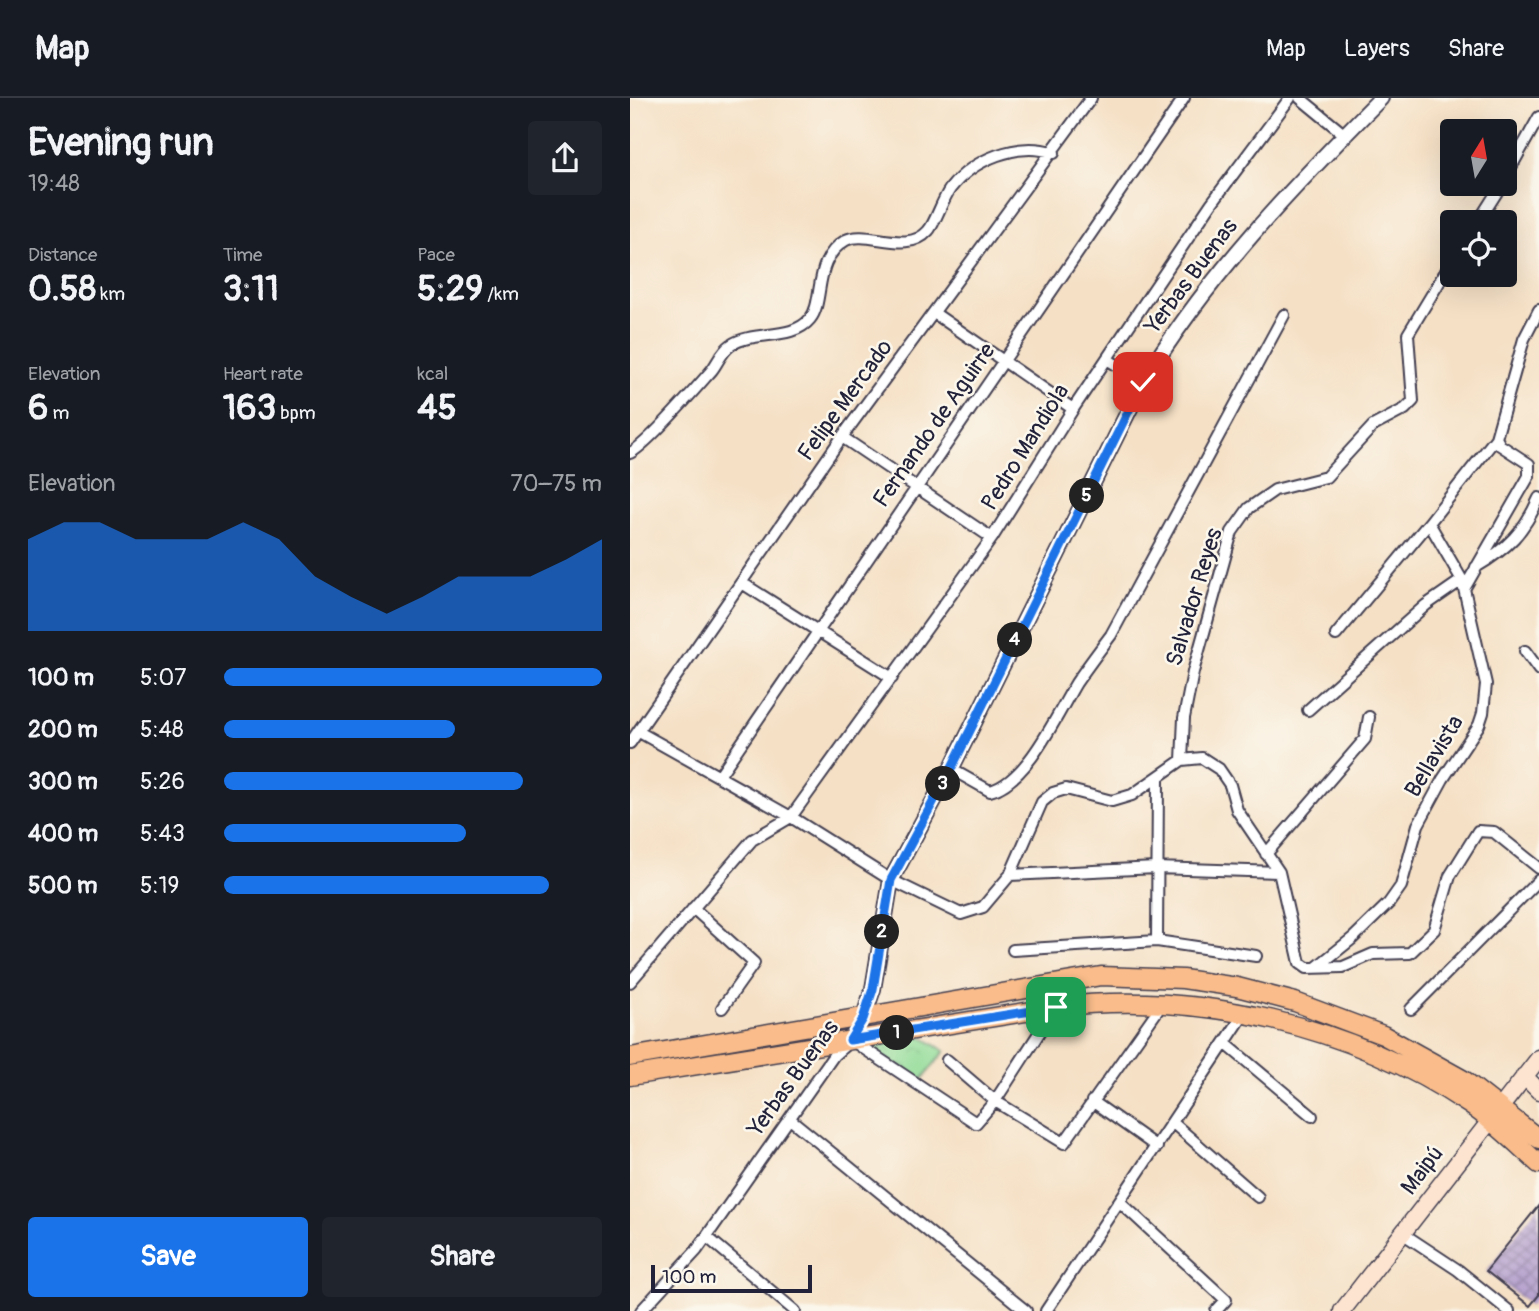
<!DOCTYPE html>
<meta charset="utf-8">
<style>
:root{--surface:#171b24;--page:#20242c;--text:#f1f3f6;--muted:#9ea1a6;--line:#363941;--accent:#1a73e8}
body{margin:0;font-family:Pangolin,sans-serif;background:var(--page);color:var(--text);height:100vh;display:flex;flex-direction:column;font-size:26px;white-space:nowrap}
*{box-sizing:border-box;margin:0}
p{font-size:23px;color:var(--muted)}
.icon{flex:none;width:38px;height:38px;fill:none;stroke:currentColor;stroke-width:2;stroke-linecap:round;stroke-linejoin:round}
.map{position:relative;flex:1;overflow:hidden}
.details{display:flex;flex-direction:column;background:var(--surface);width:630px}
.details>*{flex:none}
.needle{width:46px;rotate:11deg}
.controls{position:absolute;left:810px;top:21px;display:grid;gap:14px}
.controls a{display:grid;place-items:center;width:77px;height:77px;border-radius:7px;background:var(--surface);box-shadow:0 7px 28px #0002;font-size:35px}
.scale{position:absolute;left:21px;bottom:18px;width:161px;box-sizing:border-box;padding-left:7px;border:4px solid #22223b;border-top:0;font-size:19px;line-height:24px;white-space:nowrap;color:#22223b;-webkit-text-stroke:5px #fbf7ec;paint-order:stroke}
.pin{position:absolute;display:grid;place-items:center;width:60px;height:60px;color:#fff;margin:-30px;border-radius:14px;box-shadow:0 4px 10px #0006}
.km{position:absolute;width:35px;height:35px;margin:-18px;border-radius:50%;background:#222;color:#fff;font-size:19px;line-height:35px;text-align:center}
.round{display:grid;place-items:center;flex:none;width:74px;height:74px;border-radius:7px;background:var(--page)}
.summary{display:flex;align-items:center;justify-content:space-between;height:119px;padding:0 28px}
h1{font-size:38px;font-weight:700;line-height:52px}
.metrics{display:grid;grid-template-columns:repeat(3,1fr);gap:10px;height:119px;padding:7px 28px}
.metrics div{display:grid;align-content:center}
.metrics b{font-size:35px;font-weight:700}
.metrics small{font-size:19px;font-weight:400}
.metrics p{font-size:19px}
.chart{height:196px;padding:14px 28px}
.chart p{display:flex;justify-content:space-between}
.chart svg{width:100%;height:126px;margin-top:7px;fill:var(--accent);opacity:.7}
.action{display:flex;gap:14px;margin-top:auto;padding:14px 28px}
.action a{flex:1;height:80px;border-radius:7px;background:var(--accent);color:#fff;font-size:28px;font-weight:700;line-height:80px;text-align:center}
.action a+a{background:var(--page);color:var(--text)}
ul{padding:0 28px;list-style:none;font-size:23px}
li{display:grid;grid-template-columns:112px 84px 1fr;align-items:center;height:52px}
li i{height:18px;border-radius:9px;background:var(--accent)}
header{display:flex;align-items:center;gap:42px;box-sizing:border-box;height:98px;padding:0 35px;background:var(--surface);border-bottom:2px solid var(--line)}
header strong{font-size:33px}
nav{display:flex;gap:38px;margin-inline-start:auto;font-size:24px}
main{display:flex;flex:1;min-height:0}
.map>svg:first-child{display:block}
.park{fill:url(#park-crowns);stroke:#5a7e69;stroke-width:2}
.building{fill:url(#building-cross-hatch)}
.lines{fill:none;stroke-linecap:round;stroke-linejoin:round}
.minor-casing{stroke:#423e50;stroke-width:14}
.tertiary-casing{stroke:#423e50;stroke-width:18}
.secondary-casing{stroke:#423e50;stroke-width:19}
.primary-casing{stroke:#423e50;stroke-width:21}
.minor{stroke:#fff;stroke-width:10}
.tertiary{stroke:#fff;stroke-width:14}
.secondary{stroke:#fde4d0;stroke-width:16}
.primary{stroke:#f9bc8a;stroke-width:18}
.route-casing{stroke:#fff;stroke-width:14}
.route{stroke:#1a73e8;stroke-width:9}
.labels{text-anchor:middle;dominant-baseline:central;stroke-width:5;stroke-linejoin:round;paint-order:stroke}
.street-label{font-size:23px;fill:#22223b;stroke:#fbf7ec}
</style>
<header>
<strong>Map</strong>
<nav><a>Map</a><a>Layers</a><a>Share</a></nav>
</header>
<main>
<section class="details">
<div class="summary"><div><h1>Evening run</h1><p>19:48</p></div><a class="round"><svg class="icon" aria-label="share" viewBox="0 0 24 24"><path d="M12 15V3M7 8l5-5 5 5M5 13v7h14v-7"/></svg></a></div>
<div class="metrics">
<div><p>Distance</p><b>0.58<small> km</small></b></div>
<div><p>Time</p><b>3:11</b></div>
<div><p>Pace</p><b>5:29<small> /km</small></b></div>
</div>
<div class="metrics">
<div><p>Elevation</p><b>6<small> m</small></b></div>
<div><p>Heart rate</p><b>163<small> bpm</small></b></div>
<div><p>kcal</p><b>45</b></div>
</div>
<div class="chart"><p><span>Elevation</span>70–75 m</p>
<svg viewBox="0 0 160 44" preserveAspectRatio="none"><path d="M0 44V12L10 6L20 6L30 12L40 12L50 12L60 6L70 12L80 25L90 32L100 38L110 32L120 25L130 25L140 25L150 19L160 12V44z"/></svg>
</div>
<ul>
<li><b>100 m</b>5:07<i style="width:100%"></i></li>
<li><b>200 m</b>5:48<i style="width:61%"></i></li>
<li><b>300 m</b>5:26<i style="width:79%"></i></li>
<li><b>400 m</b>5:43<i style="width:64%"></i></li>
<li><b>500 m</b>5:19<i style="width:86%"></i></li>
</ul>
<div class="action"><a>Save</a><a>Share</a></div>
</section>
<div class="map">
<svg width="909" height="1213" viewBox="0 0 909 1213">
<defs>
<pattern id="park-crowns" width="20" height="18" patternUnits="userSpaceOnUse" patternTransform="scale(1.75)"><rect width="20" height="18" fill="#91db97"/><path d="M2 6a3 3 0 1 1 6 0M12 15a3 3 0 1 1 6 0" fill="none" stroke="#7dbc83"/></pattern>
<pattern id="building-cross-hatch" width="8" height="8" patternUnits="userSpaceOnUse" patternTransform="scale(1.75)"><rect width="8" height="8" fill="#b5a0ce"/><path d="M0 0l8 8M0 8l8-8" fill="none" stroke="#9382a8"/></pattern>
</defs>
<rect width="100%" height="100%" fill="#fbf7ec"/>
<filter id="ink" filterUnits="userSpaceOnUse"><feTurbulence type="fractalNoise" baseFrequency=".0143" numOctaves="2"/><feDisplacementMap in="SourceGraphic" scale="14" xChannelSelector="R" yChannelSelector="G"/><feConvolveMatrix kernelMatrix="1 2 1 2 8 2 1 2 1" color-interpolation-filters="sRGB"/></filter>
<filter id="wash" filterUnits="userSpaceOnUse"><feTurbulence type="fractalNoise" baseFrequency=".00686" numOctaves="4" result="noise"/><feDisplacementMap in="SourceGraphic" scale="28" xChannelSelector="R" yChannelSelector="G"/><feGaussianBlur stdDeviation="1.57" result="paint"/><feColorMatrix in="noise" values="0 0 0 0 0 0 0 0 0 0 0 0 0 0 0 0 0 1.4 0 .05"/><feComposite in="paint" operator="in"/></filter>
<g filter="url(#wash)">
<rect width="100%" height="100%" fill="#f5e0c5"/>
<path class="park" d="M287,936L315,953L290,984L243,953L245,943Z"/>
<g id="blocks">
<path class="building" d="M909,1107V1197L900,1208L856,1173Z"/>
</g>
</g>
<g filter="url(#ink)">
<use href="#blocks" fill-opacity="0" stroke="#423e50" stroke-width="2"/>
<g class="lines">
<defs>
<path id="minor" d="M670,0L715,37
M875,80L909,19
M848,124L872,86
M304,215L443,311
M477,261L513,284
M212,339L362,440
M0,355C17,347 67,289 82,272C88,264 92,253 101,247C123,232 162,243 180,221C195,203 182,162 216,142C237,131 277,157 298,133C305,126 312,102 320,91C343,61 388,43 424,55
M846,469C878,450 894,434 909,400
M112,485L262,580
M834,491L899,378V366L870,347L866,340
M706,537L799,425
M895,553L909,572
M678,612L796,507L832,482
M9,634L161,719L261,782L331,816L353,809L380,777L412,704L423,695L436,691L482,703L502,697L552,662L572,660L589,671L600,687L607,712L649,774L670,865L677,870L713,869L743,856L780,855L804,832L820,778L848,733L864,734L909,770
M0,645L212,339L461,0
M552,662L554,620L563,574L602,434L619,410L645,392L696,379L743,328L775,311L783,303L778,236L822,163
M321,671L360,693C397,684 427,617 446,585C457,569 469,553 481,537L654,217
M89,678L554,0
M636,756L735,641L739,619
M380,777L526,770L649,774
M63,810L124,865L92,910
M527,843L528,681
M383,852L527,843L626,858
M687,869L723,840L759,805L771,788L788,727L813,681L849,627L853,615L856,586L832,482L799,425L866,340L894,241L909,212
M0,884L122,742L161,719L362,440L443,311L581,106L660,0
M781,911L909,782
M596,946L682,1018
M317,962L365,1003L434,1045L532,906
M462,1003L527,1049
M160,1021L396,1213
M543,1025L628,1099
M490,1104L596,1202L586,1213
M772,1135L828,1172L879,1213
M77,1139L165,1213
M11,1213L67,1152L204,957L221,942L346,1025L365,1003L426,909
M416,1213L614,916"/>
<path id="tertiary" d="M221,942L233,921L243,891L261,782L321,671L513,284C578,177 664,88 751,0"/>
<path id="secondary" d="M894,978L909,993
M712,1213L909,960"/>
<path id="primary" d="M0,959L471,878L553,881L607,889L665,904L753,937L834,982L909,1041
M0,978L426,909C568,892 721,927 840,1007C865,1024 887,1046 909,1066"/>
</defs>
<use href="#minor" class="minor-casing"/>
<use href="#tertiary" class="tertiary-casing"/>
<use href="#secondary" class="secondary-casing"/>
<use href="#primary" class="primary-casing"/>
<use href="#minor" class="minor"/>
<use href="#tertiary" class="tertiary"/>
<use href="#secondary" class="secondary"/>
<use href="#primary" class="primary"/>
</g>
</g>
<g class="lines" filter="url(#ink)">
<defs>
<path id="route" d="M426,909L220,942L233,921L243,891L261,782L321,671L513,284"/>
</defs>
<use href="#route" class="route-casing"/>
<use href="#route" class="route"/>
</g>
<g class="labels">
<g class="street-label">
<text transform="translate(561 178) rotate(-53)">Yerbas Buenas</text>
<text transform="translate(215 302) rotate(-54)">Felipe Mercado</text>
<text transform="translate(304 327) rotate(-55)">Fernando de Aguirre</text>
<text transform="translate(395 349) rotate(-58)">Pedro Mandiola</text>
<text transform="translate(564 499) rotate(-73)">Salvador Reyes</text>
<text transform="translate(804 658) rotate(-59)">Bellavista</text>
<text transform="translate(163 980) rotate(-54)">Yerbas Buenas</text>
<text transform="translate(792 1072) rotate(-53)">Maipú</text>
</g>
</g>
</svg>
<div class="controls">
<a><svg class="needle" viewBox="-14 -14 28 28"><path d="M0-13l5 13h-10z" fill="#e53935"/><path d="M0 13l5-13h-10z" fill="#9ea1a6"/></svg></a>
<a><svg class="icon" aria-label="locate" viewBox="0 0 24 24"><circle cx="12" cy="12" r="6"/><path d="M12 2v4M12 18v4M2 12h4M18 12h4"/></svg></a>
</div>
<div class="scale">100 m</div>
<div class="pin" style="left:426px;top:909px;background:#1e9e55"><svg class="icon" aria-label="arrive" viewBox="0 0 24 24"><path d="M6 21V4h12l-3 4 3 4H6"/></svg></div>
<div class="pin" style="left:513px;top:284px;background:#d93025"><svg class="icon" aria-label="check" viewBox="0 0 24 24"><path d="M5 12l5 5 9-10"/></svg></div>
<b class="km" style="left:267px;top:935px">1</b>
<b class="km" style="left:252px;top:834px">2</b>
<b class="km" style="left:313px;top:686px">3</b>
<b class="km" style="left:385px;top:542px">4</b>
<b class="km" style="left:457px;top:398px">5</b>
</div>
</main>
